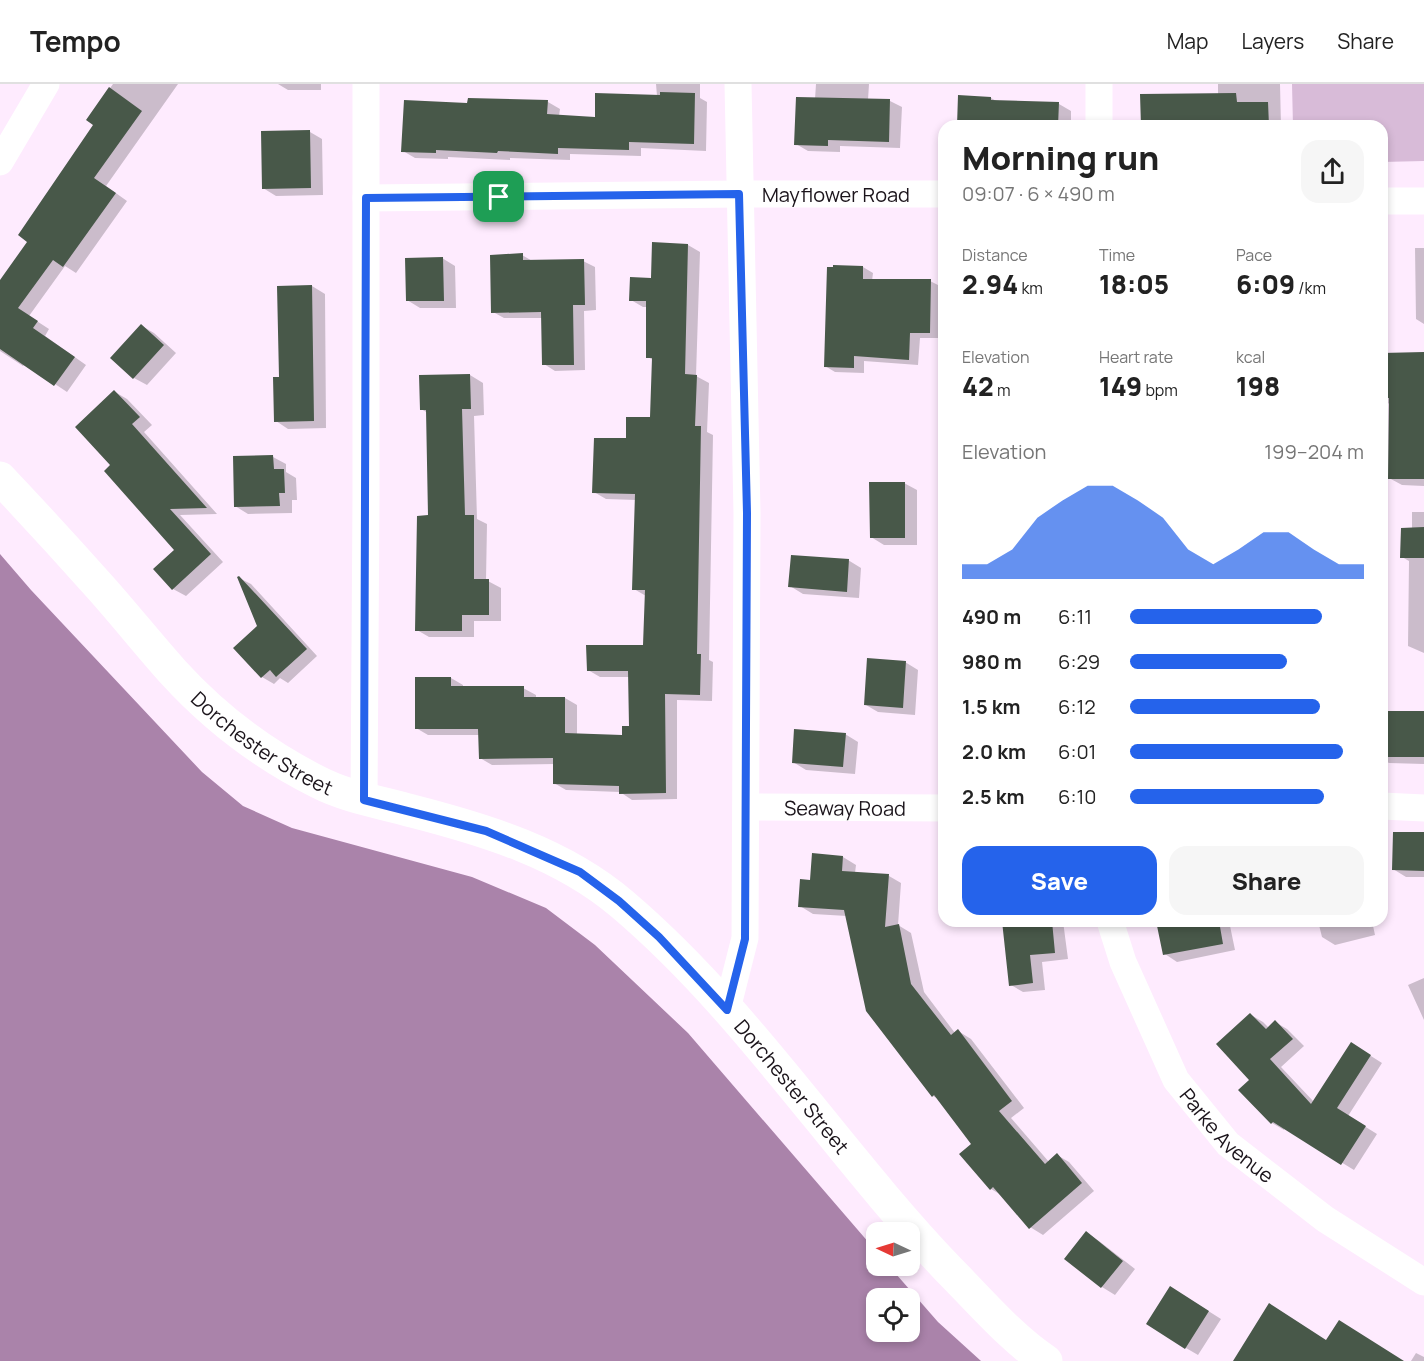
<!DOCTYPE html>
<meta charset="utf-8">
<style>
:root{--surface:#fff;--page:#f6f6f6;--text:#222;--muted:#767676;--line:#e0e0e0;--accent:#2563eb}
body{margin:0;font-family:Manrope,sans-serif;background:var(--page);color:var(--text);height:100vh;display:flex;flex-direction:column;font-size:22px;white-space:nowrap}
*{box-sizing:border-box;margin:0}
p{font-size:20px;color:var(--muted)}
.icon{flex:none;width:33px;height:33px;fill:none;stroke:currentColor;stroke-width:2;stroke-linecap:round;stroke-linejoin:round}
.map{position:relative;flex:1;overflow:hidden}
.side{position:absolute;left:938px;top:36px;width:450px;height:807px;display:flex;flex-direction:column;background:var(--surface);border-radius:18px;box-shadow:0 3px 9px #0003}
.side>*{flex:none}
.needle{width:39px;rotate:274deg}
.fabs{position:absolute;left:866px;top:1138px;display:grid;gap:12px}
.fabs a{display:grid;place-items:center;width:54px;height:54px;border-radius:12px;background:var(--surface);box-shadow:0 3px 9px #0003;font-size:30px}
.pin{position:absolute;display:grid;place-items:center;width:51px;height:51px;color:#fff;margin:-26px;border-radius:12px;box-shadow:0 3px 9px #0006}
.round{display:grid;place-items:center;flex:none;width:63px;height:63px;border-radius:18px;background:var(--page)}
.summary{display:flex;align-items:center;justify-content:space-between;height:102px;padding:0 24px}
h1{font-size:33px;font-weight:800;line-height:45px}
.stats{display:grid;grid-template-columns:repeat(3,1fr);gap:9px;height:102px;padding:6px 24px}
.stats div{display:grid;align-content:center}
.stats b{font-size:26px;font-weight:800}
.stats small{font-size:16px;font-weight:400}
.stats p{font-size:16px}
.chart{height:168px;padding:12px 24px}
.chart p{display:flex;justify-content:space-between}
.chart svg{width:100%;height:108px;margin-top:6px;fill:var(--accent);opacity:.7}
.primary-button{display:flex;gap:12px;margin-top:auto;padding:12px 24px}
.primary-button a{flex:1;height:69px;border-radius:18px;background:var(--accent);color:#fff;font-size:24px;font-weight:800;line-height:69px;text-align:center}
.primary-button a+a{background:var(--page);color:var(--text)}
ul{padding:0 24px;list-style:none;font-size:20px}
li{display:grid;grid-template-columns:96px 72px 1fr;align-items:center;height:45px}
li i{height:15px;border-radius:8px;background:var(--accent)}
header{display:flex;align-items:center;gap:36px;box-sizing:border-box;height:84px;padding:0 30px;background:var(--surface);border-bottom:2px solid var(--line)}
header strong{font-size:28px}
nav{display:flex;gap:33px;margin-inline-start:auto;font-size:21px}
.map>svg:first-child{display:block}
.green{fill:#d8bbd8}
.water{fill:#aa83aa;fill-rule:evenodd}
.shadow{fill:#0003}
.building{fill:#485849}
.lines{fill:none;stroke-linecap:round;stroke-linejoin:round}
.street{stroke:#fff;stroke-width:27}
.secondary{stroke:#fff;stroke-width:33}
.route-casing{stroke:#fff;stroke-width:12}
.route{stroke:#2563eb;stroke-width:8}
.labels{text-anchor:middle;dominant-baseline:central;stroke-width:6;stroke-linejoin:round;paint-order:stroke}
.street-label{font-size:20px;fill:#1b141b;stroke:#fff}
</style>
<header>
<strong>Tempo</strong>
<nav><a>Map</a><a>Layers</a><a>Share</a></nav>
</header>
<div class="map">
<svg width="1424" height="1277" viewBox="0 0 1424 1277">
<rect width="100%" height="100%" fill="#feebfe"/>
<path class="green" d="M1292,0H1424V77L1382,78V42H1293Z"/>
<path class="water" d="M0,470L31,506L202,688L243,722L292,744L472,793L546,824L595,861L688,949L876,1167V1182H889L938,1238L981,1277H0ZM876,1215H909V1248H876Z"/>
<path class="shadow" d="M113,0H178L106,102L127,117L76,189L65,182L29,232L49,245L45,252L86,281L67,308L25,280L23,282L0,267V199L29,157L96,41L88,35Z
M278,0H321V6H288Z
M656,0H700V14L707,18L706,67L641,64V72L570,70V76L510,74V76L448,73V75L415,74L403,67L469,20L548,18L560,25L559,32L596,35L657,12Z
M816,0H869L868,16L890,17L902,23L900,64L840,62V68L808,67L796,60L815,15Z
M1218,0H1280L1281,42H1142L1218,10Z
M991,14L998,18L1059,20L1071,27V42H959Z
M310,48L322,55L323,111L276,112L263,104Z
M688,161L700,168L696,292L709,299L707,348L713,351L709,576L713,578L712,617L677,616V715L632,716L620,708L566,706L554,699L555,680L492,681L480,674V651H428L416,644L451,594L463,601V604H523L536,611V614H565L577,621V651L624,653L630,644L629,593H600L588,586L645,563L646,512L634,505L636,416L606,415L594,408L627,355L651,335L653,276L648,273V223H643L631,216Z
M1415,164H1424V240L1416,235Z
M522,171L534,178L583,177L595,183L596,226L584,227L585,286L555,287L544,280L543,234H504L493,228Z
M442,174L455,182L456,224H420L407,216Z
M863,183L873,189L872,197H930L940,202L939,254H920L918,281L864,277V289L835,288L825,282Z
M312,202L325,210L326,344L288,345L276,337L281,295Z
M142,242L154,249L176,269L147,301L134,294L113,274Z
M1424,269V402L1402,401L1389,394L1390,320L1382,317V270Z
M470,291L483,299L484,331L474,332L477,435L487,440L486,496L501,504V537H474V553H429L417,546L430,433L428,329L421,325Z
M115,308L127,315L152,341L144,348L217,430L180,431L223,478L186,512L173,505L176,466Z
M273,373L286,380V388L296,394L297,416H292V429L248,430L235,422Z
M904,399L917,406V461H884L871,453Z
M1412,428H1424V569L1408,562L1409,477L1402,473L1412,445Z
M848,476L861,484L859,514L803,510L790,502Z
M239,494L251,500L317,572L288,599L280,594L274,600L262,593L236,564L259,542Z
M905,578L918,586L915,631L878,628L866,621Z
M1382,628L1424,629V680L1389,679L1382,675Z
M845,650L858,658L855,690L806,686L793,678Z
M1424,750V793H1406L1393,785Z
M813,771L843,773L856,781L855,789L889,792L901,799L898,841L911,849L924,908L955,949L958,947L971,955L1024,1024L1011,1034L1049,1078L1057,1071L1069,1078L1094,1107L1043,1151L1030,1143L1003,1112L991,1105L973,1060L940,1016L933,1012L868,926L847,832L813,830L800,822L811,798Z
M1004,837H1063L1068,875L1042,878L1045,906L1023,908L1011,901Z
M1158,837H1229L1235,866L1177,878L1165,870Z
M1318,837H1372L1375,851L1335,861L1322,853Z
M1424,894V936L1408,901Z
M1251,931L1263,938L1269,944L1275,938L1287,945L1304,962L1281,983L1314,1018L1363,967L1382,979L1348,1032L1377,1050L1354,1086L1285,1044L1284,1046L1272,1039L1251,996Z
M1087,1149L1099,1157L1135,1185L1115,1211L1102,1203L1067,1175Z
M1183,1211L1221,1235L1198,1271L1186,1264Z
M1416,1269L1424,1273V1277H1411Z"/>
<path class="building" d="M109,3L142,27L94,94L116,109L63,183L53,176L18,224L38,237L33,244L75,273L54,302L0,265V196L27,158L18,151L93,41L86,36Z
M660,8L695,9L694,60L629,58V66L558,64V70L498,67L497,69L436,66V69L401,68L404,16L467,19L468,14L548,16L547,30L595,33V9L660,11Z
M1236,9L1237,18H1268L1269,42H1141L1140,10Z
M958,11L991,13V16L1059,18L1058,42H957Z
M796,13L890,15L889,58L828,56V62L794,61Z
M310,46L311,104L262,105L261,47Z
M652,158L688,160L685,290L697,291L695,342H701L697,570H701L700,611L665,610L666,709L619,710V702L553,700V674L479,675L478,645H415V593H451V602H524V613H565V649L622,651V642H629L628,587H587L586,561H643L645,506H632L635,410L592,409L594,354H626V333H650L652,274H646V217H629L630,193L651,194Z
M523,169V176L584,175L585,221H573L574,281H542L541,228L491,229L490,171Z
M443,173L444,217H406L405,174Z
M833,181L863,182V195H931L930,249H910L909,276L854,272V284L824,283L827,183H833Z
M312,201L314,337L274,338L273,293H279L277,202Z
M141,240L164,261L133,295L110,274Z
M1424,268V395H1388L1389,314H1382V269Z
M470,290L471,325H462L465,431H474V495H489V531H462V547H415L417,432L428,431L426,326H420L419,291Z
M114,306L140,333L132,340L207,424L170,425L211,470L172,506L153,485L174,466L104,387L110,381L75,343Z
M273,371L274,385H284L285,409H279L280,422L234,423L233,372Z
M869,398H905V454H870Z
M1424,443V474H1400L1401,444Z
M791,471L849,475L847,508L788,503Z
M239,492L307,565L276,593L270,586L261,594L233,564L257,542L237,493Z
M867,574L906,577L903,624L864,621Z
M1382,627H1424V673H1382Z
M794,645L846,649L843,683L792,679Z
M1393,748H1424V787L1392,786Z
M812,769L843,772L842,787L889,790L885,843L899,840L911,900L951,951L958,945L1012,1017L999,1027L1045,1080L1057,1069L1082,1099L1029,1145L993,1103L990,1106L959,1070L971,1060L934,1011L932,1013L866,927L844,826L798,823L800,795L810,796Z
M1002,837H1052L1055,869L1030,871L1033,899L1009,902Z
M1156,837H1219L1223,860L1163,871Z
M1250,929L1266,945L1275,936L1293,955L1270,975L1311,1020L1351,958L1371,971L1337,1024L1366,1042L1341,1081L1273,1038L1271,1040L1238,1006L1249,996L1216,960Z
M1086,1147L1123,1177L1101,1204L1064,1175Z
M1170,1202L1209,1227L1185,1265L1146,1240Z
M1269,1219L1326,1256L1339,1236L1404,1277H1233Z"/>
<g class="lines">
<g class="street">
<path d="M1099,0V42"/>
<path d="M0,78L46,0"/>
<path id="s1" d="M366,114L739,110H944"/>
<path d="M1382,117H1424"/>
<path d="M364,715L366,413V0"/>
<path d="M1382,722L1424,724"/>
<path id="s2" d="M746,723L944,724"/>
<path id="s3" d="M1110,837L1123,878L1176,996L1228,1060L1325,1135L1424,1198"/>
<path d="M727,925L745,854L747,429L738,0"/>
</g>
<path class="secondary" id="s4" d="M0,394C34,430 67,466 100,503C125,531 148,560 173,588C214,633 264,671 318,698C347,713 380,718 412,727C486,746 562,769 622,820C747,926 836,1068 949,1186C978,1215 1012,1255 1046,1277"/>
</g>
<g class="lines">
<defs>
<path id="route" d="M739,110L747,429L745,855L727,926L659,853L619,817L580,788L486,747L364,716L366,114Z"/>
</defs>
<use href="#route" class="route-casing"/>
<use href="#route" class="route"/>
</g>
<g class="labels">
<g class="street-label">
<text stroke="none"><textPath href="#s1" startOffset="470">Mayflower Road</textPath></text>
<text stroke="none"><textPath href="#s4" startOffset="375">Dorchester Street</textPath></text>
<text stroke="none"><textPath href="#s2" startOffset="99">Seaway Road</textPath></text>
<text stroke="none"><textPath href="#s4" startOffset="1023">Dorchester Street</textPath></text>
<text stroke="none"><textPath href="#s3" startOffset="248">Parke Avenue</textPath></text>
</g>
</g>
</svg>
<div class="fabs">
<a><svg class="needle" viewBox="-14 -14 28 28"><path d="M0-13l5 13h-10z" fill="#e53935"/><path d="M0 13l5-13h-10z" fill="#767676"/></svg></a>
<a><svg class="icon" aria-label="locate" viewBox="0 0 24 24"><circle cx="12" cy="12" r="6"/><path d="M12 2v4M12 18v4M2 12h4M18 12h4"/></svg></a>
</div>
<div class="pin" style="left:499px;top:113px;background:#1e9e55"><svg class="icon" aria-label="arrive" viewBox="0 0 24 24"><path d="M6 21V4h12l-3 4 3 4H6"/></svg></div>
<section class="side">
<div class="summary"><div><h1>Morning run</h1><p>09:07 · 6 × 490 m</p></div><a class="round"><svg class="icon" aria-label="share" viewBox="0 0 24 24"><path d="M12 15V3M7 8l5-5 5 5M5 13v7h14v-7"/></svg></a></div>
<div class="stats">
<div><p>Distance</p><b>2.94<small> km</small></b></div>
<div><p>Time</p><b>18:05</b></div>
<div><p>Pace</p><b>6:09<small> /km</small></b></div>
</div>
<div class="stats">
<div><p>Elevation</p><b>42<small> m</small></b></div>
<div><p>Heart rate</p><b>149<small> bpm</small></b></div>
<div><p>kcal</p><b>198</b></div>
</div>
<div class="chart"><p><span>Elevation</span>199–204 m</p>
<svg viewBox="0 0 160 44" preserveAspectRatio="none"><path d="M0 44V38L10 38L20 32L30 19L40 12L50 6L60 6L70 12L80 19L90 32L100 38L110 32L120 25L130 25L140 32L150 38L160 38V44z"/></svg>
</div>
<ul>
<li><b>490 m</b>6:11<i style="width:82%"></i></li>
<li><b>980 m</b>6:29<i style="width:67%"></i></li>
<li><b>1.5 km</b>6:12<i style="width:81%"></i></li>
<li><b>2.0 km</b>6:01<i style="width:91%"></i></li>
<li><b>2.5 km</b>6:10<i style="width:83%"></i></li>
</ul>
<div class="primary-button"><a>Save</a><a>Share</a></div>
</section>
</div>
